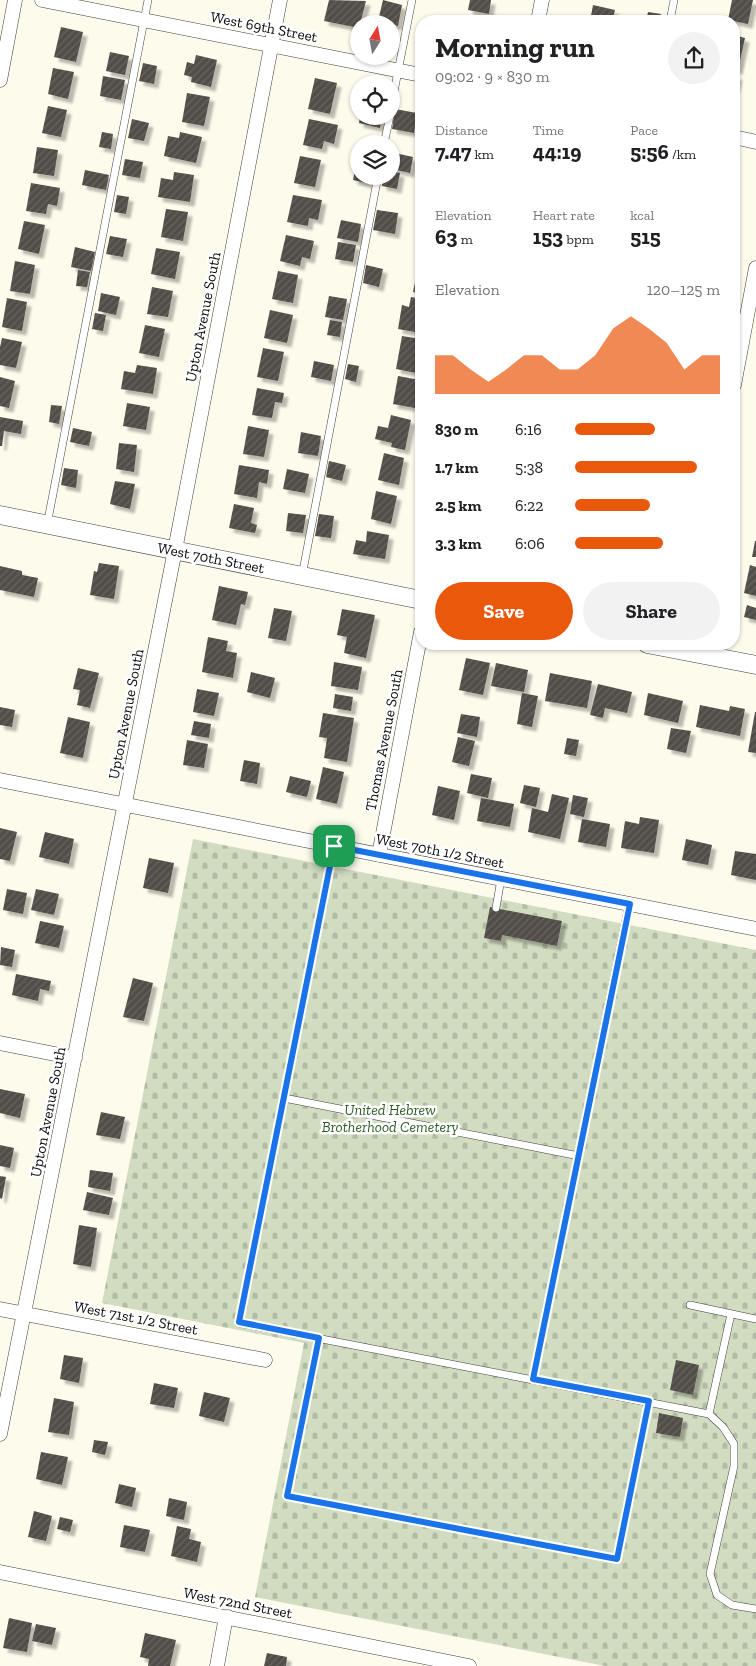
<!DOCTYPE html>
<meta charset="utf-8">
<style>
:root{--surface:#fff;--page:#f2f2f2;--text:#202124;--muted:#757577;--accent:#ea580c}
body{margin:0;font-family:"Zilla Slab",serif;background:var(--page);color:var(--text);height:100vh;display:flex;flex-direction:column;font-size:19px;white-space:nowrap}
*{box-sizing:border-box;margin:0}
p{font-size:16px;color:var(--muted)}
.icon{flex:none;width:28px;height:28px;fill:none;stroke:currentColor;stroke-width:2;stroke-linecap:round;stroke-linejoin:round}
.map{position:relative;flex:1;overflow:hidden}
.drawer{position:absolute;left:415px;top:15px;width:325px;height:635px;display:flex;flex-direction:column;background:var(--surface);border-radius:20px;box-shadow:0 1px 4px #0004}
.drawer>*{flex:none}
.needle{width:32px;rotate:11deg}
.fabs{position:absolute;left:350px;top:15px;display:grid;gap:10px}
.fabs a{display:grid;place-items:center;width:50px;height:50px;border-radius:50%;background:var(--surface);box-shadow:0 1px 4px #0004;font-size:25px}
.pin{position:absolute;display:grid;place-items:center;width:42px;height:42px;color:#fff;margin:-21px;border-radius:10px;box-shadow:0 2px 8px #0006}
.round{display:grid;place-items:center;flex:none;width:52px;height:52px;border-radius:26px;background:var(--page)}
.summary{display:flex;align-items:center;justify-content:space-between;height:85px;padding:0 20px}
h1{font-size:28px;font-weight:800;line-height:38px}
.figures{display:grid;grid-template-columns:repeat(3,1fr);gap:8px;height:85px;padding:5px 20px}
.figures div{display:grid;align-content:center}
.figures b{font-size:21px;font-weight:800}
.figures small{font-size:14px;font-weight:400}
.figures p{font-size:14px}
.chart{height:140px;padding:10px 20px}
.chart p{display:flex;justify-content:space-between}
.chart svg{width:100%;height:90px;margin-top:5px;fill:var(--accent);opacity:.7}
.primary-button{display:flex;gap:10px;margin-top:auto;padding:10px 20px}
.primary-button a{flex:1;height:58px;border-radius:30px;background:var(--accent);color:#fff;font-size:20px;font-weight:800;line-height:58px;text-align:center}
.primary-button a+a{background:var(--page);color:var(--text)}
ul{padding:0 20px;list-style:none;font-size:16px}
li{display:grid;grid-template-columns:80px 60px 1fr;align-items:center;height:38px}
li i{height:12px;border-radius:6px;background:var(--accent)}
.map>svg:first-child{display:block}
.cemetery{fill:url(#cemetery-stones)}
.building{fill:url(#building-hatch);filter:url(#shadow)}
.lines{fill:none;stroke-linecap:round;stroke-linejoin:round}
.service-casing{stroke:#3f3f3f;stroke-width:8}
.minor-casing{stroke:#3f3f3f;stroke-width:15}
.tertiary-casing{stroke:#3f3f3f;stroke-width:19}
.service{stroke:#fff;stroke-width:7}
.minor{stroke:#fff;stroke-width:14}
.tertiary{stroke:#fff;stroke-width:18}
.route-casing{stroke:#fff;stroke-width:10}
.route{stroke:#1a73e8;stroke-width:6}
.labels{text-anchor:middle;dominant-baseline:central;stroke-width:5;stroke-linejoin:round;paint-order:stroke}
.street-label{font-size:15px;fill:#0c0c0c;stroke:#fff}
.park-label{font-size:15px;font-style:italic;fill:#2c5c24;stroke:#fff}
</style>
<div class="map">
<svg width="756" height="1666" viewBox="0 0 756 1666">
<defs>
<pattern id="cemetery-stones" width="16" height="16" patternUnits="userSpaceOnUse" patternTransform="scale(1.25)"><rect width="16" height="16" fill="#d1dcc0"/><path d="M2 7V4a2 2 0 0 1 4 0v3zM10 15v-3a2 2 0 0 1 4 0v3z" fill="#b2bca4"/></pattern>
<pattern id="building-hatch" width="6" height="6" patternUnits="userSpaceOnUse" patternTransform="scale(1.25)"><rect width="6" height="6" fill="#534e49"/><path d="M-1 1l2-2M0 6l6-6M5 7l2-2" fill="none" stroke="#67635f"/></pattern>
<filter id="shadow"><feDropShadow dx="4.5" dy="4.5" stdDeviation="1" flood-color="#0004"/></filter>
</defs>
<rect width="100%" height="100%" fill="#fdfbec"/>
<path class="cemetery" d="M193,839L756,950V1666H605L255,1597L304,1343L102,1303Z"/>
<path class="building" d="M329,0L366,1L359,28L324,21Z
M383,0L402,5L398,26L378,21Z
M470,0H491L489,14L468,10Z
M732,0H753L748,24L728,20Z
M593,5L615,10L612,21H590Z
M648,12L661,14L660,21H646Z
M678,17L695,20V21H677Z
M61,27L83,32L76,62L54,57Z
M734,35L745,38L738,70L734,69Z
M110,52L129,56L125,75L106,71Z
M196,55L217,60L211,87L191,82L192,77L184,75L187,62L194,64Z
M143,63L157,66L154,84L139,81Z
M53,68L74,72L68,99L48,94Z
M734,75L738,76L735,90H734Z
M103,76L125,80L121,100L100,96Z
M315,78L337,83L330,114L308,109Z
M187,93L210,97L204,126L182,122Z
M48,106L67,110L61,137L42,133Z
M395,109L417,113L414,133L392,129Z
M360,116H382L380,128L359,123Z
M132,119L149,123L144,141L128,138Z
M309,119L338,125L334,144L324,141L322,149L303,145Z
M102,132L113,134L111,149L99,147Z
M180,132L202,137L196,163L164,156L168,136L179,138Z
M357,145H359V163H354Z
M37,147L58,150L54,176L33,173Z
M395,153L413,157L410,173L392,169Z
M300,156L321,160L315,187L294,183Z
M125,159L143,162L140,178L122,175Z
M356,164H359V176H372L370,184L353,180Z
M85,170L109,175L106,190L82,185Z
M391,171L400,173L397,189L382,186L383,176H391Z
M174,172L194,175L190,202L158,197L161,178L173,180Z
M31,183L60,188L57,206L48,204L46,214L26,211Z
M117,195L129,197L126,214L114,212Z
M293,195L322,200L318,220L309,218L308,226L287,222Z
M166,209L188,212L183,241L161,237Z
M377,210L398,213L395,234L373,230Z
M341,220L361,224L358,242L337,238Z
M24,221L45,225L39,254L18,249Z
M286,235L314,241L310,259L302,257L300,266L280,261Z
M110,236L127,239L123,257L106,254Z
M338,242L356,245L353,262L335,259Z
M75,247L95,252L91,271L71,267Z
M156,248L180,252L175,279L151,274Z
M420,259L421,260V294L413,292Z
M15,261L35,265L30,294L10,291Z
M366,265L383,269L379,287L363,283Z
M78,270L90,272L87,287L76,286Z
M278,271L298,275L293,303L272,299Z
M152,287L173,291L168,317L147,314Z
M101,293L120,297L116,315L98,311Z
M329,296L347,299L343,320L325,317Z
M411,297L421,299V333L398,329L402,305L409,307Z
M7,298L27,302L22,331L2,327Z
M270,310L293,315L287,343L264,338Z
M95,313L106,315L103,331L92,329Z
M330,320L342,322L340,337L327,335Z
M145,325L165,329L159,357L139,353Z
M402,336L421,339V374L396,369Z
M2,338L22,342L16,368L0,365V347Z
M263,348L284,352L278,381L257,377Z
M314,361L334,365L331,381L311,377Z
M348,364L359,366L356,382L345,379Z
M137,365L157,368L153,394L121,389L124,371L135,373Z
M398,376L420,380L415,408L393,404Z
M0,377L15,381L9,408L0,406Z
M257,388L284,393L282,403L275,402L272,418L252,415Z
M127,403L150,407L146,430L123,426Z
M51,405L62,406L59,424L49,422Z
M391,415L411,420L405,450L391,447L392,443L375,439L378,426L388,428Z
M0,417L23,421L21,434L4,431L2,446H0Z
M248,426L269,430L264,457L243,454Z
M73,428L92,432L89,446L70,442Z
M301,432L321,436L318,456L298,453Z
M119,443L137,445L134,472L116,469Z
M384,453L404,458L399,485L378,480Z
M329,461L346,465L342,481L326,477Z
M239,465L269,470L267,484L259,482L257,498L234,494Z
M64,468L78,470L76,488L61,485Z
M287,469L309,474L305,493L283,489Z
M115,481L135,484L130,509L110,504Z
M376,491L397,496L391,524L371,519Z
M234,504L254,508L251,523L257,525L255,533L229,528Z
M288,513L306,515L303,533L286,531Z
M319,514L334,516L331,538L315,536Z
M367,531L389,535L385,559L353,554L356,540L366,542Z
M755,541H756V557H752Z
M99,563L119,566L114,599L90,595L94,571L97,572Z
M750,565L756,567V596L744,593Z
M0,566L22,571V575L38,578L34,597L0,590Z
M219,586L248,592L245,605L241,604L236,625L212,620Z
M747,605L756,608V620L744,617Z
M274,608L292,611L286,641L268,638Z
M342,609L375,615L366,658L344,653L347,637L337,635Z
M208,637L228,641L226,651L237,653L233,678L202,672Z
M466,658L490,663L483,695L459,690Z
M334,662L362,667L358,690L331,686Z
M496,663L528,670L524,692L491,686Z
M78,668L99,673L90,708L77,705L80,690L73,689Z
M251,672L275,678L270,698L247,692Z
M550,673L592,681L587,708L545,701Z
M598,684L632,692L627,713L605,708L603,718L590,715Z
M197,689L219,693L214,716L193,712Z
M522,693L538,696L532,727L517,724Z
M648,693L683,701L678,723L644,715Z
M335,694L353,697L351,711L333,708Z
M700,705L729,711L730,706L745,709L740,736L696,727Z
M0,707L15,710L12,727L0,725Z
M755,712H756V753L748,752Z
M323,713L354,718L347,762L324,758L327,738L319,737Z
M461,714L480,717L477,737L457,733Z
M68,717L90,722L83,758L60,753Z
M194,721L211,724L209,738L191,735Z
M671,728L691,731L686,753L667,749Z
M458,737L475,741L469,766L452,762Z
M567,738L579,740L576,756L564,754Z
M187,740L208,744L204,768L183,765Z
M244,760L260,763L257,784L240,781Z
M323,767L344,772L337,804L316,799Z
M471,774L492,778L488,798L467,793Z
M290,776L311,781L307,797L286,792Z
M524,785L540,788L536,807L520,803Z
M438,786L460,791L454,820L432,815Z
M552,794L569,798L560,839L528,832L532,808L548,812Z
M573,795L588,798L584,817L570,814Z
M481,798L514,804L510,827L477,821Z
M640,817L659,820L654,853L621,848L625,821L639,824Z
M582,819L610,824L606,847L578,842Z
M0,828L17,832L10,861L0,859Z
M45,832L74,839L69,864L39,857Z
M686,839L712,845L708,865L682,860Z
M735,851L756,854V880L731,875Z
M149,858L174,863L168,893L143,888Z
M7,889L27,893L23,914L3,910Z
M36,889L59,894L54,915L31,910Z
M490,907L562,921L557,946L502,935L501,941L484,938Z
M40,921L64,926L59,948L35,943Z
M1,947L15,950L12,967L0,965Z
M16,974L51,981L49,991L40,989L38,1001L12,995Z
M133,978L153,983L144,1021L123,1017Z
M0,1089L25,1094L20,1118L0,1113Z
M101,1112L125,1117L120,1139L96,1135Z
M0,1145L14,1148L10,1168L0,1166Z
M90,1170L113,1173L110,1191L88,1187Z
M0,1176L6,1177L2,1199L0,1198Z
M87,1192L113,1198L109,1215L83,1210Z
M79,1225L97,1228L91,1267L73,1264Z
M64,1355L83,1358L79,1383L60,1379Z
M676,1360L699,1365L693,1395L670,1390Z
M154,1383L178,1388L174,1408L150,1404Z
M204,1392L230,1398L224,1422L199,1416Z
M54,1398L74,1402L69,1435L48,1432Z
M659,1413L683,1418L680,1437L656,1433Z
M94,1440L108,1442L105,1455L92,1452Z
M41,1452L68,1457L62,1485L36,1479Z
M119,1484L136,1488L132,1507L115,1503Z
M169,1498L187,1502L184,1520L166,1516Z
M34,1511L52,1516L46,1541L28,1537Z
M60,1517L73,1520L70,1532L57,1529Z
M124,1525L150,1530L145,1552L120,1547Z
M177,1526L191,1529L189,1539L201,1542L197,1562L171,1556Z
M9,1618L32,1623L27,1652L3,1648Z
M36,1624L56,1628L52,1645L32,1641Z
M145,1633L176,1640L170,1666H148L149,1659L140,1657Z
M267,1653L287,1657L286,1666H264Z"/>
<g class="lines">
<defs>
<path id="service" d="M670,21L674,0
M391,107L412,0
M384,144L390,116
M47,525L148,0
M302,576L378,176
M334,846L239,1323L709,1414L723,1427L734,1444V1466L710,1574L717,1595L732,1605L756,1609
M496,908L501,879
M284,1098L579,1156
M690,1305L756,1319
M319,1338L287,1496L617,1559L649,1401
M533,1379L629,904
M709,1414L731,1314"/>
<path id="minor" d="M42,0L421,75
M538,21L542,0
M0,80L15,0
M734,137L756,142
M734,385L756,268
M0,780L756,929
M379,855L421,632
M0,1043L75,1058
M0,1309L265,1360
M0,1434L175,550L280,0
M0,1572L469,1666
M217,1666L225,1622L228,1617"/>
<path id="tertiary" d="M0,515L421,600
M647,644L756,665"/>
</defs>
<use href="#service" class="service-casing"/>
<use href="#minor" class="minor-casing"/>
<use href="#tertiary" class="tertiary-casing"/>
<use href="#service" class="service"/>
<use href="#minor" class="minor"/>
<use href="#tertiary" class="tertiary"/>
</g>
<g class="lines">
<defs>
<path id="route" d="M334,846L630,904L533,1379L649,1401L617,1559L287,1496L319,1338L239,1322Z"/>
</defs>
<use href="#route" class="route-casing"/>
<use href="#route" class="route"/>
</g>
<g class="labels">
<g class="street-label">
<text transform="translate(264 27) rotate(11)">West 69th Street</text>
<text transform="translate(203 317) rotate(-79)">Upton Avenue South</text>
<text transform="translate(211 558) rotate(11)">West 70th Street</text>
<text transform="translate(126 714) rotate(-79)">Upton Avenue South</text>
<text transform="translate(384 740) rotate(-79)">Thomas Avenue South</text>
<text transform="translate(440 851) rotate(11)">West 70th 1/2 Street</text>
<text transform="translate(48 1112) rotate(-79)">Upton Avenue South</text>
<text transform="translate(136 1318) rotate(11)">West 71st 1/2 Street</text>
<text transform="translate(238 1603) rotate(11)">West 72nd Street</text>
</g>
<g class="park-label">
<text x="390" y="1110">United Hebrew<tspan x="390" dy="17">Brotherhood Cemetery</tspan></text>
</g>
</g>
</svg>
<div class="fabs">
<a><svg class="needle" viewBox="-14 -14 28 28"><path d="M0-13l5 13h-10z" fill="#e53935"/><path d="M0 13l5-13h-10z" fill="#757577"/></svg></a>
<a><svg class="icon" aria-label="locate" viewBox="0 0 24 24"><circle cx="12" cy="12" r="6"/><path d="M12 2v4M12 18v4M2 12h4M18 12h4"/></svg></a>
<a><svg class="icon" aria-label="layers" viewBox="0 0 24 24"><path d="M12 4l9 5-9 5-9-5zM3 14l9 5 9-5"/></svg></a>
</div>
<div class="pin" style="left:334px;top:846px;background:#1e9e55"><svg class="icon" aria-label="arrive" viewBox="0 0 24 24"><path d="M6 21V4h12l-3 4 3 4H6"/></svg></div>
<section class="drawer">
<div class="summary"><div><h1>Morning run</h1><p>09:02 · 9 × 830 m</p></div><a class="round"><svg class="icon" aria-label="share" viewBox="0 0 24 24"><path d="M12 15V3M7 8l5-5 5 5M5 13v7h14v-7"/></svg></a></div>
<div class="figures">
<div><p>Distance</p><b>7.47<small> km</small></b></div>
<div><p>Time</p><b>44:19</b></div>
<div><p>Pace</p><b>5:56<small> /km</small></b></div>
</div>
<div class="figures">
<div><p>Elevation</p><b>63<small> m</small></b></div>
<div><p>Heart rate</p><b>153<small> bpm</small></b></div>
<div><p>kcal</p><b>515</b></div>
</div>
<div class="chart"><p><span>Elevation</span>120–125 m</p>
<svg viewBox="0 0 160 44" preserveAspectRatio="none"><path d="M0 44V25L10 25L20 32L30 38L40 32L50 25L60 25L70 32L80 32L90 25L100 12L110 6L120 12L130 19L140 32L150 25L160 25V44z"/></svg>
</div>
<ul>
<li><b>830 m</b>6:16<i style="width:55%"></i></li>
<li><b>1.7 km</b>5:38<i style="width:84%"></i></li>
<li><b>2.5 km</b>6:22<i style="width:52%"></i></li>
<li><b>3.3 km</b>6:06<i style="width:61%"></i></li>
</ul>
<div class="primary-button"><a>Save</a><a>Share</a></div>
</section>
</div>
